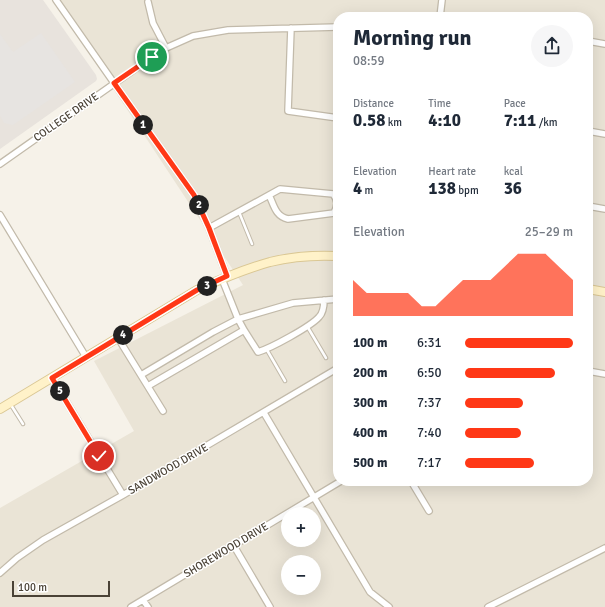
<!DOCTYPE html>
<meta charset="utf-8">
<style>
:root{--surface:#fff;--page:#f6f6f7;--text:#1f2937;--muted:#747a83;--accent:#ff3816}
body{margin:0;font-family:Signika,sans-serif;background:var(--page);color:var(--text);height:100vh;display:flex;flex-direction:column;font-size:15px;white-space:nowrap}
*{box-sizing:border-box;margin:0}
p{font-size:13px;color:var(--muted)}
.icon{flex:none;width:22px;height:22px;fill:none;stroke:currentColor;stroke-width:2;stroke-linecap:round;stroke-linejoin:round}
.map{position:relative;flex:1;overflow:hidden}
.side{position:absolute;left:333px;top:12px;width:260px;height:474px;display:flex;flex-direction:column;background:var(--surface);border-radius:16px;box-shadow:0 4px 16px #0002}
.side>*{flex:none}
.tools{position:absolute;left:281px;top:507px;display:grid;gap:8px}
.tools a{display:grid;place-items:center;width:40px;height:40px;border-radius:50%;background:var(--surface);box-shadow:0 4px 16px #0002;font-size:20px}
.scale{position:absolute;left:12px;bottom:10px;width:98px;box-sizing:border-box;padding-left:4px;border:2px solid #4a4236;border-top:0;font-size:11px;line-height:14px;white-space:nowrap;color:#4a4236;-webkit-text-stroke:3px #fff;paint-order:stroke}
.pin{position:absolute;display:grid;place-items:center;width:34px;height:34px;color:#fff;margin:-17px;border:2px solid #fff;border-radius:50%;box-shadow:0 1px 4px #0007}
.km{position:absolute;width:20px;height:20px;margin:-10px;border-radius:50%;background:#222;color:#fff;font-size:11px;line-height:20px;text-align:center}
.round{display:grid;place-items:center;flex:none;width:42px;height:42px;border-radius:21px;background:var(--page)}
.headline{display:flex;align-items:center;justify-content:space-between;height:68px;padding:0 20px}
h1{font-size:22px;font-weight:700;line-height:30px}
.figures{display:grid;grid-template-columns:repeat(3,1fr);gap:6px;height:68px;padding:4px 20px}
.figures div{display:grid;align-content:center}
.figures b{font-size:17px;font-weight:700}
.figures small{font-size:11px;font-weight:400}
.figures p{font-size:11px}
.chart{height:112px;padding:8px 20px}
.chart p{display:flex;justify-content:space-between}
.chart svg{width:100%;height:72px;margin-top:4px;fill:var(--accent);opacity:.7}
ul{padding:0 20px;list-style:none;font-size:13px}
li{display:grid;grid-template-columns:64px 48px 1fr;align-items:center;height:30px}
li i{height:10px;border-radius:5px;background:var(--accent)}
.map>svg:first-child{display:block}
.residential{fill:#eae4d6;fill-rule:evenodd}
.industrial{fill:#e8e3dd}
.parking{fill:#e7e4e1}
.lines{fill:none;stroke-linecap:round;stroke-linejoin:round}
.lane-casing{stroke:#c2baaa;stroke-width:4.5}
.street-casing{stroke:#c2baaa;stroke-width:8}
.secondary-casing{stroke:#dac794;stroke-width:10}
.lane{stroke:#fff;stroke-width:2.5}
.street{stroke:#fff;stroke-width:5.5}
.secondary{stroke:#fff2c9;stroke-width:8}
.route-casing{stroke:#fff;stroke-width:8}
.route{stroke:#ff3816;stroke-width:5}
.labels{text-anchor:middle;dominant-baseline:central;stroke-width:3;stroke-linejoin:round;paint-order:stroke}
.street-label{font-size:11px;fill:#4a4236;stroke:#fff}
</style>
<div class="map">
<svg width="605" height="607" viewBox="0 0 605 607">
<rect width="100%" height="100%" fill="#f6f2e9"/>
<path class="residential" d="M55,0H605V607H0V508L134,431L94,361L243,285ZM338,17H588V481H338ZM288,514H314V540H288ZM288,562H314V588H288Z"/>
<path class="industrial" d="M0,0H43L96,75L97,79L96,81L0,149Z"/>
<path class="parking" d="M41,33L75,82L13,125L4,123L0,116V34L13,52Z"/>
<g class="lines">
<defs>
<path id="lane" d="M239,212L252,244
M307,326L326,358
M267,350L285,381
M11,405L23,424"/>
<path id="street" d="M56,0L114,83L194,195L209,228L227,276
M148,2L153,23L166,48
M440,17L442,0
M291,28L288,111L338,118
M588,41L605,44
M588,131L605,134
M0,164L152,57L166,48L193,36L228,30L338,27
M588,206L605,209
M0,215L86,357
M209,228L280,189L333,194C338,201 338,205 334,213L288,219C275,216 274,205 269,195
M244,330L258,352C271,348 310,327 319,317C323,313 324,306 324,300
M118,338L163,411
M588,371L605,374
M141,375L213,332L238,319L293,303L338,299
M52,378L123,495
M148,386L244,330L238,319L222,279
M264,413L370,592L389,607
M411,481L429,511
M234,546L270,607
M0,573L17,558L43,540L123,495L338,368
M143,600L148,607
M131,607L341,481
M488,607L605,548"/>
<path id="secondary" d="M588,289L605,292
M0,409L197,290C221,279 245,269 270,262C290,257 317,255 338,256"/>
</defs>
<use href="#lane" class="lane-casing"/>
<use href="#street" class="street-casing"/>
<use href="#secondary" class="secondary-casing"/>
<use href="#lane" class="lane"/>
<use href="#street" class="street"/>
<use href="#secondary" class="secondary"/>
</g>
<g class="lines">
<defs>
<path id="route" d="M99,456L52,378L197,290L227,276L209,228L194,195L114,83L152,57"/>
</defs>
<use href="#route" class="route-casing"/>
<use href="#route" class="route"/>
</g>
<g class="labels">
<g class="street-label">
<text transform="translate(66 117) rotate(-35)">COLLEGE DRIVE</text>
<text transform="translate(168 469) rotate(-30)">SANDWOOD DRIVE</text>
<text transform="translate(226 550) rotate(-31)">SHOREWOOD DRIVE</text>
</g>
</g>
</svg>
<div class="tools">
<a>+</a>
<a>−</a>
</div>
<div class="scale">100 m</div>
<div class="pin" style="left:152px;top:57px;background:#1e9e55"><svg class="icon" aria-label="arrive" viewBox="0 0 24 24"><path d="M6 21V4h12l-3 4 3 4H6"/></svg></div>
<div class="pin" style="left:99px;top:456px;background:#d93025"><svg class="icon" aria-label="check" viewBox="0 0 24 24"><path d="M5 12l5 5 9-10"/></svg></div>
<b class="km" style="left:143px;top:125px">1</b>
<b class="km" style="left:199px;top:205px">2</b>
<b class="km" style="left:207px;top:286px">3</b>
<b class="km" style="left:123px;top:335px">4</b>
<b class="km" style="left:60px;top:391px">5</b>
<section class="side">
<div class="headline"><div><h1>Morning run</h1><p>08:59</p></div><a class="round"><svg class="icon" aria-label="share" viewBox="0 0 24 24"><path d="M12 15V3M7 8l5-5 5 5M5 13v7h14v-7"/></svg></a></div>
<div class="figures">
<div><p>Distance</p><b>0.58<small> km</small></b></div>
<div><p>Time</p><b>4:10</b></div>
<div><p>Pace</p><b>7:11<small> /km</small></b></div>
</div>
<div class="figures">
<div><p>Elevation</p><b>4<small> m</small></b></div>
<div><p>Heart rate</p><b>138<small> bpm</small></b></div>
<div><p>kcal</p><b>36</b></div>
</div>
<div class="chart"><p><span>Elevation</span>25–29 m</p>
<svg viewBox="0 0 160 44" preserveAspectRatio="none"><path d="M0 44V22L10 30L20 30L30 30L40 30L50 38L60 38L70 30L80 22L90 22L100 22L110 14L120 6L130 6L140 6L150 14L160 22V44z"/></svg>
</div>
<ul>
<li><b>100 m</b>6:31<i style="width:100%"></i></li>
<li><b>200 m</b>6:50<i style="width:83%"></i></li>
<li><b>300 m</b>7:37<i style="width:54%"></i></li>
<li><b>400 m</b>7:40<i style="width:52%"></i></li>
<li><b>500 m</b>7:17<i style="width:64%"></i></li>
</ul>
</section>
</div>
